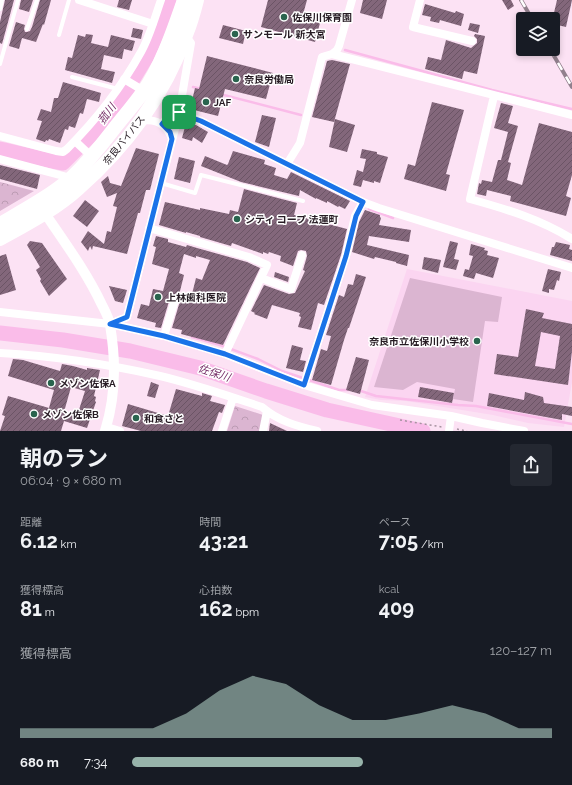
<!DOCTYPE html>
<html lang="ja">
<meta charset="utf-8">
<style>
:root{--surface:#171b24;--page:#242831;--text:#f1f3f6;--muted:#9ea1a6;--accent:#97b3aa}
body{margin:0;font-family:Raleway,"Noto Sans JP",sans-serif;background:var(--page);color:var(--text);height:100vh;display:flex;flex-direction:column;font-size:15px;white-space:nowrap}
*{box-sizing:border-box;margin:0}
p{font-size:13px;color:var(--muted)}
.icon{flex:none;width:22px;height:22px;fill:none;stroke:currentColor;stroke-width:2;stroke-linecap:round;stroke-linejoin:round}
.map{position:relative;height:431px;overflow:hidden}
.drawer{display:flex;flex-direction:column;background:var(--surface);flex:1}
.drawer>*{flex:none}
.controls{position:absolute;left:516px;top:12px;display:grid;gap:8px}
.controls a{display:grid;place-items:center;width:44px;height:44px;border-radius:4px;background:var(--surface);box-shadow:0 2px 6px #0003;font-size:20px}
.pin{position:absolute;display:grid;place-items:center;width:34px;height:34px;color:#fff;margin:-17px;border-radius:8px;box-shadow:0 2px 6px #0006}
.round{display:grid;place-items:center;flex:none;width:42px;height:42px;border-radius:4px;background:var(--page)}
.head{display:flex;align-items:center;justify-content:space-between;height:68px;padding:0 20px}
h1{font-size:22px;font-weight:700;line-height:30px}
.figures{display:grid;grid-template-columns:repeat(3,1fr);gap:6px;height:68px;padding:4px 20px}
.figures div{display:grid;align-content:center}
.figures b{font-size:20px;font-weight:700}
.figures small{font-size:11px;font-weight:400}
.figures p{font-size:11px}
.chart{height:112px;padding:8px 20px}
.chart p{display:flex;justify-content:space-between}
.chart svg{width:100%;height:72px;margin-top:4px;fill:var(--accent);opacity:.7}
ul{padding:0 20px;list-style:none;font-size:13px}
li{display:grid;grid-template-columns:64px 48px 1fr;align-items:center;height:30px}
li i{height:10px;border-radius:5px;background:var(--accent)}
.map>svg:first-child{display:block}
.built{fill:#fbd5f1}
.green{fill:#dbb5d1}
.forest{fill:url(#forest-crowns)}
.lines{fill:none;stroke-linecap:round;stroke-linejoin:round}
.stream{stroke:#fabce9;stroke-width:2.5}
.river{stroke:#fabce9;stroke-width:15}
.building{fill:url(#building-hatch);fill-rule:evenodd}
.path{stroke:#a793a1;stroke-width:1.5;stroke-dasharray:2 3;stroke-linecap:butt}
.service{stroke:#fff;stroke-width:4}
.minor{stroke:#fff;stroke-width:8}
.tertiary{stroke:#fff;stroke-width:10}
.trunk{stroke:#fff;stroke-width:14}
.rail-casing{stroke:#92808d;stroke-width:4}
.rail{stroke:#fff;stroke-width:2.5;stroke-dasharray:8;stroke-linecap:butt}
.route-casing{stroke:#fff;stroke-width:8}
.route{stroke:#1a73e8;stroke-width:5}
.poi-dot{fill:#29644e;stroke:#fff;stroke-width:1.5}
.labels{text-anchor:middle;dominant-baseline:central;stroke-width:3;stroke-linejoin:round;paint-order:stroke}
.poi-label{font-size:10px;font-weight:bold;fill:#271c24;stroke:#fff;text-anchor:start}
.street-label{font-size:10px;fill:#271c24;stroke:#fff}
.water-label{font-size:11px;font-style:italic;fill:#773169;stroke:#fff}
</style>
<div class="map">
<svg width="572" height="431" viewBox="0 0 572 431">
<defs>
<pattern id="forest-crowns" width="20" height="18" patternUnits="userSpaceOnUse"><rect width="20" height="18" fill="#dbb5d1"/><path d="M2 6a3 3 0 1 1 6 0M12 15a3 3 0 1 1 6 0" fill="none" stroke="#bc9bb3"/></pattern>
<pattern id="building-hatch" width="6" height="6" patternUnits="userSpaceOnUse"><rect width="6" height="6" fill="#83677b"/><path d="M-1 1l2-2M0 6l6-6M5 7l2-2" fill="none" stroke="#6b5465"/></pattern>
</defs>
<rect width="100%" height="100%" fill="#fce2f4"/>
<path class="built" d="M407,269L572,301V382L564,427L528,423L493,415L406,401L381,400L365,397Z"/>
<path class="green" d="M410,278L502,297L498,322L485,321L473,402L453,399L455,389L417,382L403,390L374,387Z"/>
<path class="forest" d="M0,182L34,191L0,211Z
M235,406L263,415L261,431H227Z"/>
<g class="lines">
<path class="stream" d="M345,50L492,90L572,109
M193,87L202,89
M220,94L301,115
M369,209L393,218
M192,337L220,345L258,359L282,371L339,390H349
M358,390L376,396L458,405L476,406L572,424"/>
<path class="river" d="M0,149C21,153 42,160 63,163L94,132L127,89L147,56L162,22L169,0
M0,333L63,340L130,351L200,368L266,391L327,410L423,431"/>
</g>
<path class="building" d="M5,0H14L2,44L0,43V22Z
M21,0H33L29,12L19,9Z
M40,0H51L44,25L43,24L36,42L22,38L19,49L9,46L16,22L25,25L24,29L25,32H27L30,31L32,27Z
M119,0H132L129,10L117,7Z
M268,0H307L302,18L320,23L315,42L261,27Z
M363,0H387L382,19L360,13Z
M502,0H511L514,6L508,10Z
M557,0H572L566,27L553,24V17Z
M425,4L455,13L456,11L464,14L461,26L440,20L439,23L430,21L431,17L422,15Z
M470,23L480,25L478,33L468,30Z
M223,25L246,31L243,44L219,38Z
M133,28L143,30L141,39L131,37Z
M86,34L93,35L91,43L108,47L111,35L135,41L132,51L124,49L122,59L104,55L101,69L115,72L112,83L65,70L68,57L72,58L78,35L85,37Z
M475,34L485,36L477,74L464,71L462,79L425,69L428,57L441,60L446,40L471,48L477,43V39L474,36Z
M207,56L273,73L266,99L225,89L218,116L190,109L195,88L199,89Z
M332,60L350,64L334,122L312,117L327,61Z
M63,82L101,93L99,102L87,99L83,114L80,113L75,128L69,126L68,130L65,129L60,143L49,139L48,141L46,140L45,142L36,139L42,121L37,120L41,109L51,112L54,98H58Z
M432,102L464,110L446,174L450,175L446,191L404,179L408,164L415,166Z
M501,103L513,106L508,123L518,126L508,162L511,163L507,180L522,185L539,123L572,132V175L566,196L571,198L566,216L510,201L511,196L487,190L486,196L477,194L479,183L481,184L482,180L492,182L498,160H501L508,132L494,128Z
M262,115L276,118L269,147L255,142Z
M335,119L355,125L347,152L329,147Z
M186,123L196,125L208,132L202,143L193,137L192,141L182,138Z
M136,148L159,154L150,190H146L140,213H138L127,254L93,246L92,250L90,246L88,251L81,242L88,231L104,244L107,231L111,232L117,207L113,206L117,193L107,197L101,182L108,176L110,183L121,186Z
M362,149L377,152V154L388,157L380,183L374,181V183L363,180L361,187L353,185L357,170L363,172L366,159L360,158Z
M233,151L265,160L264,164L276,168L274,175L287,179L291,172L350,201L345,209L339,206L338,207L327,201V203L316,198V199L300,190L299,196L241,182L201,166L205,156L227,165L228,164Z
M179,157L195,161L190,183L174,179Z
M0,165L40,175L37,189L0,179Z
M244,189L297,203L294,215L347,229L341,255L324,305L318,303L311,330L298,327L301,317L299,316L300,313L272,305L267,319L254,314L255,313L251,311L264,285L289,294L295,293L305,271L303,270L307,256L306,251L301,250L298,251L293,266L280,261L281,256L269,252L268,254L263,252V254L232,243L231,246L200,237V236L186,232V233L159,225L165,202L200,210V208L229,214L230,210L238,212Z
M85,200L99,211L87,227L73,216Z
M365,210L380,215V217L381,218L379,225L411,230L409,242L369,236L367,245L409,255L407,266L396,263V262L375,257L374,259L352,252L359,222Z
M156,236L168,239V242L186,247L187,245L197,248L247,262L260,268L223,345L181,334L182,330L172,328L180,301L179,297L177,295H173L170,298L161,328L155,327L156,323L137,318L141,304L149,306L153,289L163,291L169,269L152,264L156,247L153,246ZM184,254L196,258V256L210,260L202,280L196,278L191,298L179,295L184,275L179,273Z
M30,241L42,243L67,279L49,296L40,281L41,279L36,270L40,267L27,245Z
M450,241L458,243L454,259L459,260L456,270L443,267Z
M556,242L570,245L569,249L572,250V261L550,255L552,247H554Z
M471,244L485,248L484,250L488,251L487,255L499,258L493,278L476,273L474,279L463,276L465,269L469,270L473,256L469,255Z
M6,254L16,290L0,295V256Z
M424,257L441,260L438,273L422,269Z
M548,269L561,272L559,281L557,280L554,290L549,289V293L542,291Z
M275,272L289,277L288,282L274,277Z
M356,274L366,277L349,328H348L344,340L331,385L312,380L321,349L327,351L331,336L326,335L339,295L344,297L348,284L353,285Z
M109,286L127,290L123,303L115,301Z
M526,309L544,313L542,318L572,324V351L568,385L494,374L497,354L518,357ZM541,332L560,336L555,369L535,366Z
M292,345L303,348L300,360L306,361L303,372L286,368Z
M356,357L369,360L360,394L346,390Z
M13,359L23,360L60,371L62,364L73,366L87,370V368L100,370L94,396L96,397L95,401L96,402L87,428L64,421L61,431H0L5,416L2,415L8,396L49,408L54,390L8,376ZM71,387L85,391L77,416L64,412Z
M151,382L159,385L155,398L147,396Z
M420,387L454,393L452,403L418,397Z
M176,389L202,396V393L212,396L210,401L225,405L222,413L219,412L212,431H141L122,426L128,404L168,416Z
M525,392L543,397L544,403L572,407V416L562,414V420L487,406L489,393L524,400Z
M270,423L287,431H269Z"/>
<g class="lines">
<path class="path" d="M168,107L173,101
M400,420L442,427
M457,429L467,431"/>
<path class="service" d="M0,9L2,0
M27,29L37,0
M59,35L69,0
M0,64L18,0
M72,77L118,89
M161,183L195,193L201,175L303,201"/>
<path class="minor" d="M79,0L153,24
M420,0L413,27L472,41
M332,54L337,50L339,46L352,0
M124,79L144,91
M494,96L470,199C506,209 540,219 572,239
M140,121C155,118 167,124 172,139
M162,124C178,106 182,114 201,121L363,202L379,208L572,268
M0,136L56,151L63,152L67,149C96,120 121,88 141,52C150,36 155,17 161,0
M75,141L92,157
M0,159L71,178
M287,164L300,143L322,57L332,54L572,115
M149,228L249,257L267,265L225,354
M261,278L291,289L302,255
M0,312L110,324L129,328L164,336L225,354L304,385L372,405L451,416L482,423L524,431
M111,324L127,317L179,113L191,43L186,36
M164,336L175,300
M0,353C54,356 107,364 160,376C194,384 228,396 262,407C278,421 297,426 317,431
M304,385L346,256L355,216L363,202
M107,427L120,431
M222,431L233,398
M263,431L267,411
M449,431L451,416"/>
<path class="tertiary" d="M42,209C63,240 86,271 102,305C105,311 109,318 110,325C116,360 116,396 105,431"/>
<path class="trunk" d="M0,224C24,210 50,196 71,178C87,163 100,147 113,130C123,117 134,105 143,92C162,65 173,31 184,0
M0,239C27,224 56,209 79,188C126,147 165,94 186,35C191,23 194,12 197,0"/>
<defs>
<path id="rail" d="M521,0L532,19
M550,49L572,87"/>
</defs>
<use href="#rail" class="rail-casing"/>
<use href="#rail" class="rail"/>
</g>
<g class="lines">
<defs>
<path id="route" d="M176,112L201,121L363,202L356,216L346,256L304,385L225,354L164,336L110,324L127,317L172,139L170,132L162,124L167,118Z"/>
</defs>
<use href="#route" class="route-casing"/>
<use href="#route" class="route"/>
</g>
<g class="poi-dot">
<circle cx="284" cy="17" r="4"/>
<circle cx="235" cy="34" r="4"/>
<circle cx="236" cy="79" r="4"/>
<circle cx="206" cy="102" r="4"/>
<circle cx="237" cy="219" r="4"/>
<circle cx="158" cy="297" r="4"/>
<circle cx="477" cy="341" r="4"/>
<circle cx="51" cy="383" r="4"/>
<circle cx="34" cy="414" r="4"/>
<circle cx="136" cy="418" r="4"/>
</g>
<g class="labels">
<g class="poi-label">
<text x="292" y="17">佐保川保育園</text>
<text x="243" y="34">サンモール 新大宮</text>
<text x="244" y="79">奈良労働局</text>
<text x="214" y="102">JAF</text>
<text x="245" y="219">シティ コープ 法蓮町</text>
<text x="166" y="297">上林歯科医院</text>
<text x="469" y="341" text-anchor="end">奈良市立佐保川小学校</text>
<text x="59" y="383">メゾン佐保A</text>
<text x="42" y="414">メゾン佐保B</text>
<text x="144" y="418">和食さと</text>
</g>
<g class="street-label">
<text transform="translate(124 140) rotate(-51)">奈良バイパス</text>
</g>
<g class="water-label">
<text transform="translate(107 114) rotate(-53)">菰川</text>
<text transform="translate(214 373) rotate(18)">佐保川</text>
</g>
</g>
</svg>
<div class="controls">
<a><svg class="icon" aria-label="layers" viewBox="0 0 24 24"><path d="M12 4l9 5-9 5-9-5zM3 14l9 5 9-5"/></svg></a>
</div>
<div class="pin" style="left:179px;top:112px;background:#1e9e55"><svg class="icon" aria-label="arrive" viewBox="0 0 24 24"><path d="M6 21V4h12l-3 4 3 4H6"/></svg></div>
</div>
<section class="drawer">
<div class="head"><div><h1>朝のラン</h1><p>06:04 · 9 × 680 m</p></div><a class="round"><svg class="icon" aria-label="share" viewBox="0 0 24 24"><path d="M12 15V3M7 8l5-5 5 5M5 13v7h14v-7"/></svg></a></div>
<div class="figures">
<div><p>距離</p><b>6.12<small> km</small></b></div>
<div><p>時間</p><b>43:21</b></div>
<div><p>ペース</p><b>7:05<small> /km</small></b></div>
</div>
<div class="figures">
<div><p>獲得標高</p><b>81<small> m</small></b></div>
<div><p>心拍数</p><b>162<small> bpm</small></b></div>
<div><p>kcal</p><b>409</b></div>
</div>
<div class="chart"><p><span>獲得標高</span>120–127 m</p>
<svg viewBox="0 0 160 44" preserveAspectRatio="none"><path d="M0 44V38L10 38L20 38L30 38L40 38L50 29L60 15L70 6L80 11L90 24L100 33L110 33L120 29L130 24L140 29L150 38L160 38V44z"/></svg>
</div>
<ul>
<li><b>680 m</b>7:34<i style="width:55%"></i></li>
</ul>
</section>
